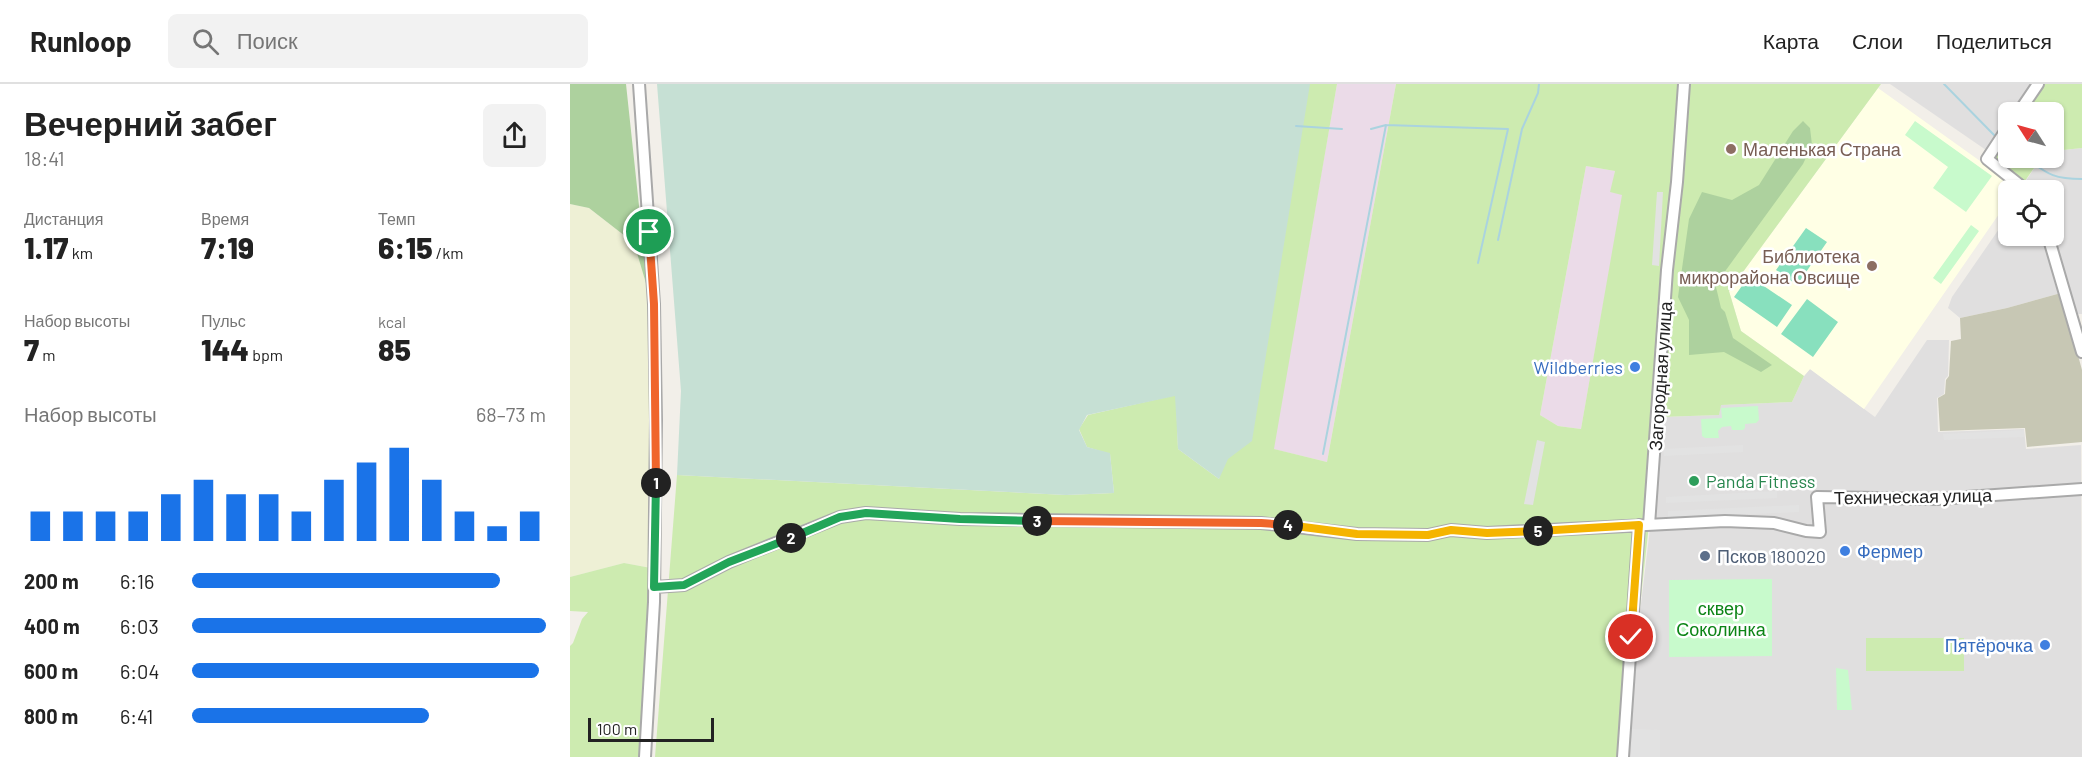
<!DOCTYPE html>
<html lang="ru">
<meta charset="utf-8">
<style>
:root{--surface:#fff;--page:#f2f2f2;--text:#222;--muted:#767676;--line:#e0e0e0;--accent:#1a73e8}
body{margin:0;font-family:Barlow,sans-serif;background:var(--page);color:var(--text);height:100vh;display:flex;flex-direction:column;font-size:22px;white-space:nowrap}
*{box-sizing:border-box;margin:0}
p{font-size:20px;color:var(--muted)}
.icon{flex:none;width:33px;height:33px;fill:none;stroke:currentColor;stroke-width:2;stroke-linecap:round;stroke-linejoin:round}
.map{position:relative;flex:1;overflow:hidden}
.details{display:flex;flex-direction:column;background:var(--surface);width:570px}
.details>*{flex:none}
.needle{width:39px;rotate:306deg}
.buttons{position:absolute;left:1428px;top:18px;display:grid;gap:12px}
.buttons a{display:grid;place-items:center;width:66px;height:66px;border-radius:9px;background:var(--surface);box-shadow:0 2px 4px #0004;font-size:30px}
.scale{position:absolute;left:18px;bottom:15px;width:126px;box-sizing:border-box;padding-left:6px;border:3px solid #222;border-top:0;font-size:16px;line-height:21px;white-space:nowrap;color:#222;-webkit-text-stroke:4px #fff;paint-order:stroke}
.pin{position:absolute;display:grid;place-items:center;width:51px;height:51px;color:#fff;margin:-26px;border:3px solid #fff;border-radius:50%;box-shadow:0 2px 6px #0007}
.km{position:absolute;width:30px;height:30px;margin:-15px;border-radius:50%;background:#222;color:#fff;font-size:16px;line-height:30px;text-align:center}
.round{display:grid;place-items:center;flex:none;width:63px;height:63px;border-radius:9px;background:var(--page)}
.headline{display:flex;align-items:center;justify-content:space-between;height:102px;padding:0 24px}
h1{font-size:33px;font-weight:800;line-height:45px}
.metrics{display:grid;grid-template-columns:repeat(3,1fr);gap:9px;height:102px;padding:6px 24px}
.metrics div{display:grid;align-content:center}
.metrics b{font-size:30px;font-weight:800}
.metrics small{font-size:16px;font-weight:400}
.metrics p{font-size:16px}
.chart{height:168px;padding:12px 24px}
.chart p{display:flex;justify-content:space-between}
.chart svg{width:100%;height:108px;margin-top:6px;stroke:var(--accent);stroke-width:6}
ul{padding:0 24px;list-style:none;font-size:20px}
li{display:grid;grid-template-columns:96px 72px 1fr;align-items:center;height:45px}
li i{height:15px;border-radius:8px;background:var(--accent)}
header{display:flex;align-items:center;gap:36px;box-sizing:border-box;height:84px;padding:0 30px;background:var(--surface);border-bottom:2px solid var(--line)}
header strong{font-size:28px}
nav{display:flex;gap:33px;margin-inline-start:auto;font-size:21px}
.search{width:420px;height:54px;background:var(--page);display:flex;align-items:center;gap:15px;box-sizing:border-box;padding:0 21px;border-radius:9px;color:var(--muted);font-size:22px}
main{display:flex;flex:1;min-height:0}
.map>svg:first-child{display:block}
.residential{fill:#e0dfdf}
.industrial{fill:#ebdbe8}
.education{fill:#ffffe5}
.construction{fill:#c7c7b4}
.farmland{fill:#eef0d5}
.grass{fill:#cdebb0;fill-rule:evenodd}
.forest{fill:#add19e}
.wetland{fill:#c6e0d4}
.park{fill:#c8facc}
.pitch{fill:#88e0be}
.parking{fill:#e2e2e2}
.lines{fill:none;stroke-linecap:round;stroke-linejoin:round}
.stream{stroke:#aad3df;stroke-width:2}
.minor-casing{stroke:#a9a9a9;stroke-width:14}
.minor{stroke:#fff;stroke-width:10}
.split-1-casing{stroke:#fff;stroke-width:12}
.split-2-casing{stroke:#fff;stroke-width:12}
.split-3-casing{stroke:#fff;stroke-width:12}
.split-4-casing{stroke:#fff;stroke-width:12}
.split-5-casing{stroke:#fff;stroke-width:12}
.split-6-casing{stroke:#fff;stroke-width:12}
.split-1{stroke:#f0652b;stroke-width:8}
.split-2{stroke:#22a559;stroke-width:8}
.split-3{stroke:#22a559;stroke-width:8}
.split-4{stroke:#f0652b;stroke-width:8}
.split-5{stroke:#f5b400;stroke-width:8}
.split-6{stroke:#f5b400;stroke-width:8}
.education-dot{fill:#8d6e63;stroke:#fff;stroke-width:2}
.shop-dot{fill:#3f7fe0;stroke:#fff;stroke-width:2}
.leisure-dot{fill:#2e9e5b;stroke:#fff;stroke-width:2}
.service-dot{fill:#5c6f8a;stroke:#fff;stroke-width:2}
.labels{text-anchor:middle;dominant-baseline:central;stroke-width:5;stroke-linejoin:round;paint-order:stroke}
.education-label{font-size:18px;fill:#785e54;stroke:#fff;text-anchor:start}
.shop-label{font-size:18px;fill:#366cbe;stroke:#fff;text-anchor:end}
.street-label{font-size:18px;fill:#222;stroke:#fff}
.leisure-label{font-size:18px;fill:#27864d;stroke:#fff;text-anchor:start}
.service-label{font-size:18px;fill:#4e5e75;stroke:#fff;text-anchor:start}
.park-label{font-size:18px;fill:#0c8416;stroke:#fff}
</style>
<header>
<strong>Runloop</strong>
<div class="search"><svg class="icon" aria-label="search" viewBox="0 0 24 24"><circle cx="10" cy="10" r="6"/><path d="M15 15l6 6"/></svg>Поиск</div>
<nav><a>Карта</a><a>Слои</a><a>Поделиться</a></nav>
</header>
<main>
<section class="details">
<div class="headline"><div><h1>Вечерний забег</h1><p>18:41</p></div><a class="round"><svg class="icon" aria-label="share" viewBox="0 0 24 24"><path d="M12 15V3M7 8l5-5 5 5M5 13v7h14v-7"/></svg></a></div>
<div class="metrics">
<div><p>Дистанция</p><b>1.17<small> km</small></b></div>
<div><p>Время</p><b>7:19</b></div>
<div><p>Темп</p><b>6:15<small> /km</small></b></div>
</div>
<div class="metrics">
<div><p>Набор высоты</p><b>7<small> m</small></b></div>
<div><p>Пульс</p><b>144<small> bpm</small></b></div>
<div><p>kcal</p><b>85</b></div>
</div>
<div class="chart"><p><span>Набор высоты</span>68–73 m</p>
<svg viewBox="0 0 160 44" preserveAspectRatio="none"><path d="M5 44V32M15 44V32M25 44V32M35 44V32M45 44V25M55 44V19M65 44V25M75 44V25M85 44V32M95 44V19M105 44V12M115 44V6M125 44V19M135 44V32M145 44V38M155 44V32"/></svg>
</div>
<ul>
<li><b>200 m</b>6:16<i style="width:87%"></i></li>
<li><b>400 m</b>6:03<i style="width:100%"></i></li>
<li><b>600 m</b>6:04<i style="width:98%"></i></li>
<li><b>800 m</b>6:41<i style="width:67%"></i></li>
</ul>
</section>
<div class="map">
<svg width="1512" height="673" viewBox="0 0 1512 673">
<rect width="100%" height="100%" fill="#f2efe9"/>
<path class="residential" d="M1320,0H1464L1443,28H1438V35L1416,66Z
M1512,64V230H1506L1482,152L1484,106H1461L1455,98L1471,74H1484V67Z
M1438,132V152H1473L1491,209L1437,224L1390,234L1378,224L1382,213Z
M1357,256H1379L1378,292L1375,295L1374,310L1367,314L1368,348L1454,345L1456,365L1511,361L1512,673H1058L1061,604L1081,436L1090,333L1149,331L1150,321L1222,318L1234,292L1240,285L1305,333Z"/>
<path class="industrial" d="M767,0H826L757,378L703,365Z
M1016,82L1045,87L1041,108L1053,110L1011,345L988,342L970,331Z"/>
<path class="education" d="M1308,4L1438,97L1440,106H1438V117L1294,325L1240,285L1234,292L1171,247L1159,207Z"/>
<path class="construction" d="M1491,209L1512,286V358L1457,363L1455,344L1370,347L1368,314L1375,310L1376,296L1379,292L1381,257L1391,255L1390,234L1437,224Z"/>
<path class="farmland" d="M0,120L19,124L64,159L78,206L83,351L81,484L54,479L0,493Z"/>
<path class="grass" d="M738,0H767L704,365L757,378L826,0H1311L1159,207L1171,247L1234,292L1222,318L1151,321L1149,331L1090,333C1080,446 1063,559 1058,673H85L107,391L496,411L544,409L540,370L517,363L509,345L518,331L606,311L608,365L649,395ZM1016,82L1045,87L1040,108L1052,111L1011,345L988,342L970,331Z
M1472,0H1512V64L1484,67V28H1453Z
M1438,50V74H1471L1455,97L1423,73Z
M54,479L81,484L77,570L69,673H0V562L3,559L12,535L18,528L0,527V493Z
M1296,554H1394V587H1296Z"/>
<path class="forest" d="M0,0H56L78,206L64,159L19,124L0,120Z
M1233,37L1240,44L1242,61L1233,80L1156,186L1146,203L1151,224L1155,228L1163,254L1202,281L1191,288L1154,268L1119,271V236L1108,213L1119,135L1132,108L1162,116L1189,101L1223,47Z"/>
<path class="wetland" d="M87,0H740L682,357L658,375L649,395L608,365L605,312L517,331L509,346L517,363L540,369L544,409L496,411L107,391L111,307Z"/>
<path class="park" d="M1345,37L1422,92L1396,128L1363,104L1378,83L1335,51Z
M1401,141L1409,147L1371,200L1363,194Z
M1188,322L1189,336L1186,339L1175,340V344L1173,346H1162L1161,342L1152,343L1148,347L1149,354H1135L1132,352L1131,335L1152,334L1151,324Z
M1202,495V572L1099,573V496Z
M1266,584L1278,586L1282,626H1267Z"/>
<path class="pitch" d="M1236,144L1257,158L1227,201L1206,186Z
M1179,192L1222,221L1207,243L1164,213Z
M1237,215L1268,238L1243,273L1211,250Z"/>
<path class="parking" d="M1087,108H1093L1089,182L1082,181Z
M1454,346V353L1374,356L1373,350Z
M967,356L975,358L963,421L954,420Z
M1173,361V368L1094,372L1093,365Z
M1207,407V414L1096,419V413Z
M1229,421V428L1098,434V427Z
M1062,645L1090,646V673H1061Z"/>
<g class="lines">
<path class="stream" d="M1374,0L1425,52
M726,42L772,45
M801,45L816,41L938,45L908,179
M1436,60L1438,62
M1455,74C1478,90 1483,95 1512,95
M928,156L952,45L968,9L969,0
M753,370L816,41"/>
<defs>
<path id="minor" d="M69,0L84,220L86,336L84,518L75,673
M1449,28L1468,0
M1438,43L1417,75L1456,106
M1478,152L1512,268
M1079,441L1097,186L1107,98L1114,0
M85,503L114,501L159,478L270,433L296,429L390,435L691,439L787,450L858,451L881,446L917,449L1155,437L1204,439L1236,447L1250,448L1247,413L1368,415L1512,405
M1053,673L1069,441"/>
</defs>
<use href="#minor" class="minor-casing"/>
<use href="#minor" class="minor"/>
</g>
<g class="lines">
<defs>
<path id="split-1" d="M79,148L84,220L86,399"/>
<path id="split-2" d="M86,399L84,503L114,501L159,478L221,454"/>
<path id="split-3" d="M221,454L270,433L296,429L390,435L467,437"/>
<path id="split-4" d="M467,437L691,439L718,441"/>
<path id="split-5" d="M718,441L787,450L858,451L881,446L917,449L968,447"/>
<path id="split-6" d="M968,447L1069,441L1061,553"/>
</defs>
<use href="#split-1" class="split-1-casing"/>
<use href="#split-2" class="split-2-casing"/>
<use href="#split-3" class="split-3-casing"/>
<use href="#split-4" class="split-4-casing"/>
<use href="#split-5" class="split-5-casing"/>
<use href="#split-6" class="split-6-casing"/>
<use href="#split-1" class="split-1"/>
<use href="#split-2" class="split-2"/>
<use href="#split-3" class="split-3"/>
<use href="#split-4" class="split-4"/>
<use href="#split-5" class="split-5"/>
<use href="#split-6" class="split-6"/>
</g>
<g class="education-dot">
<circle cx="1161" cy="65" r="6"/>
<circle cx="1302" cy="182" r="6"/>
</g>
<g class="shop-dot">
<circle cx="1065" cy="283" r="6"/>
<circle cx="1275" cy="467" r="6"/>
<circle cx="1475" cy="561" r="6"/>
</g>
<circle class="leisure-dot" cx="1124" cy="397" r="6"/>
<circle class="service-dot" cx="1135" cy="472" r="6"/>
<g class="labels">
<g class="education-label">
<text x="1173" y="65">Маленькая Страна</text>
<text x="1290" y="172" text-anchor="end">Библиотека<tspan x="1290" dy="21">микрорайона Овсище</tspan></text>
</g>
<g class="shop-label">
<text x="1053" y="283">Wildberries</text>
<text x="1287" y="467" text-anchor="start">Фермер</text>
<text x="1463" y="561">Пятёрочка</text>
</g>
<g class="street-label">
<text transform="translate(1090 292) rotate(-86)">Загородная улица</text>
<text transform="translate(1343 412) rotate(-1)">Техническая улица</text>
</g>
<g class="leisure-label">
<text x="1136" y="397">Panda Fitness</text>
</g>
<g class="service-label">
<text x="1147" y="472">Псков 180020</text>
</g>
<g class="park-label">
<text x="1151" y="524">сквер<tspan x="1151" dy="21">Соколинка</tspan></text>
</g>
</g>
</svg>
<div class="buttons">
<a><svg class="needle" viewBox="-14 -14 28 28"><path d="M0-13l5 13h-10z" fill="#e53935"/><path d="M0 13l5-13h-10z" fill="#767676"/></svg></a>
<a><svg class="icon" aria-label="locate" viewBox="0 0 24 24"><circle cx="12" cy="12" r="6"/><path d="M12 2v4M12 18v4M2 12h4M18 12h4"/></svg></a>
</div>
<div class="scale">100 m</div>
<div class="pin" style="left:79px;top:148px;background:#1e9e55"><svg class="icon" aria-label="arrive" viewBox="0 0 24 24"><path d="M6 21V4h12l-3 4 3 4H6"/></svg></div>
<div class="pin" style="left:1061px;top:553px;background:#d93025"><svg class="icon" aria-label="check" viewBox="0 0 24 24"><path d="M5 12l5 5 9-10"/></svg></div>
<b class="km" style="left:86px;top:399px">1</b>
<b class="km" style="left:221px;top:454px">2</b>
<b class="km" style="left:467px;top:437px">3</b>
<b class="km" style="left:718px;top:441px">4</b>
<b class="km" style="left:968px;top:447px">5</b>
</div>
</main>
